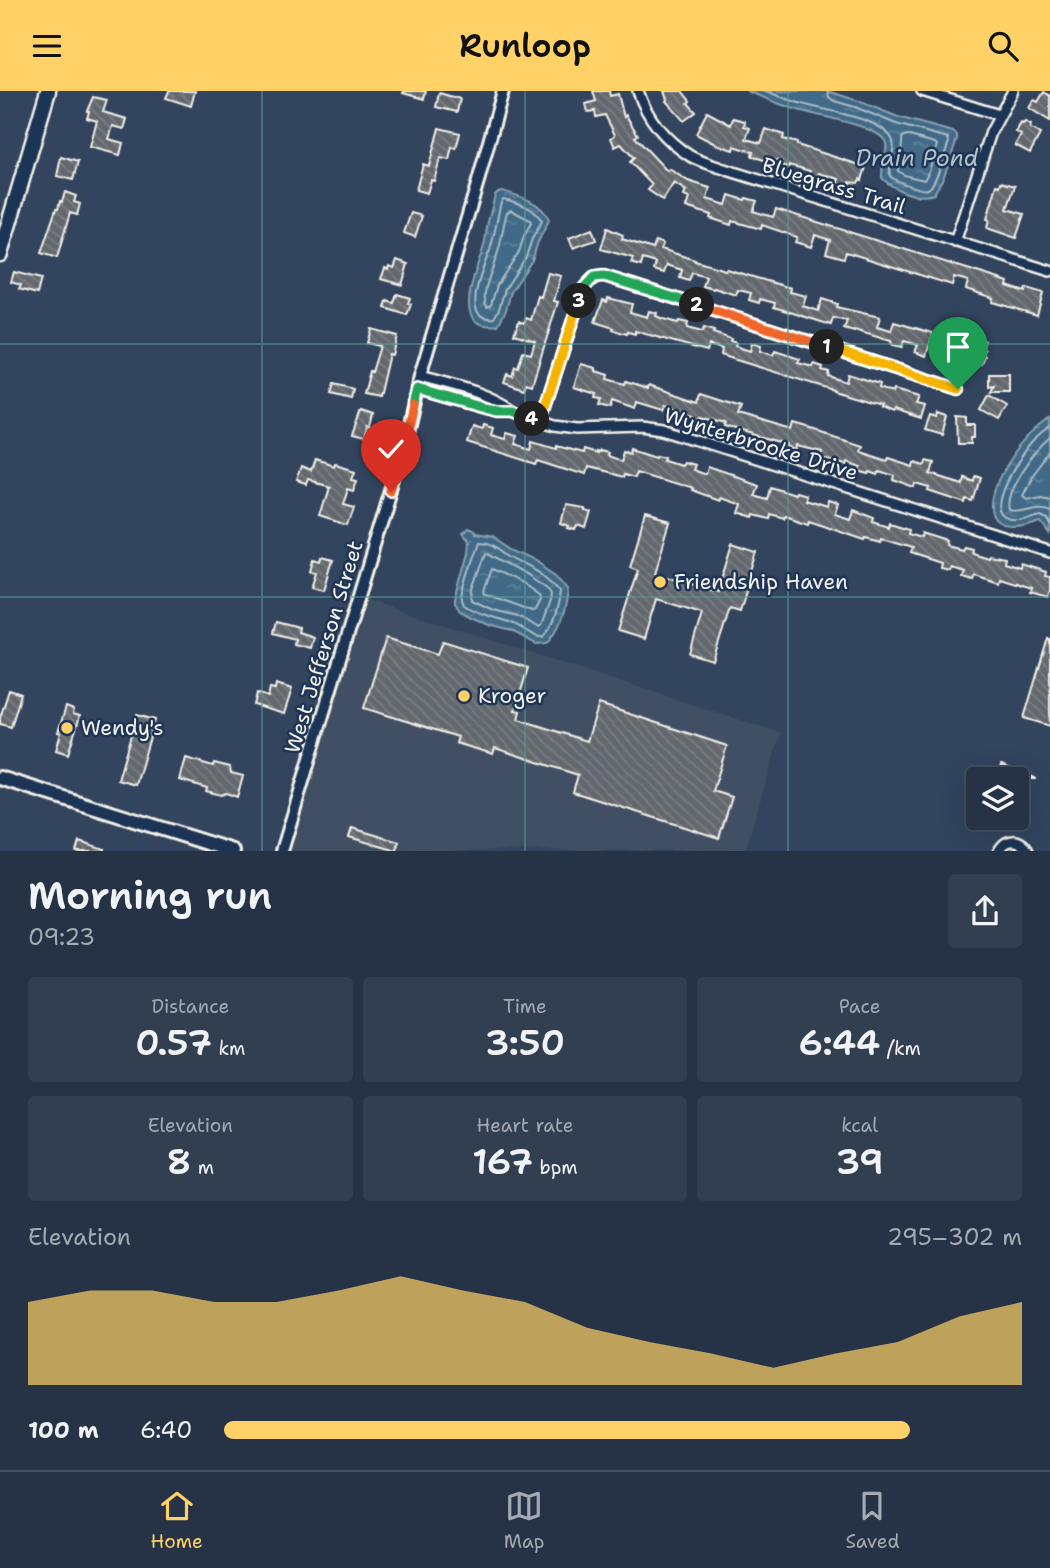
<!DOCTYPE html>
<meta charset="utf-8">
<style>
:root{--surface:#263346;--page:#323f51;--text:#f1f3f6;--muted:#a4aab3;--line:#424e5f;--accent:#ffd166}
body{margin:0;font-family:"Shantell Sans",sans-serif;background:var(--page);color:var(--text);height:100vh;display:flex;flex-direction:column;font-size:26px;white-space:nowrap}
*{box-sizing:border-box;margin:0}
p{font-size:23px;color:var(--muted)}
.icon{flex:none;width:38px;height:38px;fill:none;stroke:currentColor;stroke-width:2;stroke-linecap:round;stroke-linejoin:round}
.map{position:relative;height:760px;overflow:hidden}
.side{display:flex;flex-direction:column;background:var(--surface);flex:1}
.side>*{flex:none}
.controls{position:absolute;left:966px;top:676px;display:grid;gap:14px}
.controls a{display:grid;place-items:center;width:63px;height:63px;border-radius:7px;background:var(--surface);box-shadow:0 7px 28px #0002,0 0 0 2px var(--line);font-size:35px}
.pin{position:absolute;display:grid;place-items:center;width:60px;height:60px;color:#fff;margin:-72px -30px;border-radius:50% 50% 50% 0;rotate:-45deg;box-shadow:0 0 7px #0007}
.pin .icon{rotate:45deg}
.km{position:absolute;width:35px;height:35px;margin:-18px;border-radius:50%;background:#222;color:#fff;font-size:19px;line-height:35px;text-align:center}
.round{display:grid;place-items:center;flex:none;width:74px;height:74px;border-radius:7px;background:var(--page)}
.overview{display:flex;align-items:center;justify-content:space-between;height:119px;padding:0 28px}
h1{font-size:38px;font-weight:600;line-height:52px}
.metrics{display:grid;grid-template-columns:repeat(3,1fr);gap:10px;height:119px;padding:7px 28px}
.metrics div{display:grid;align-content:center;border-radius:7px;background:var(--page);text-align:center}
.metrics b{font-size:35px;font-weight:600}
.metrics small{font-size:19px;font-weight:400}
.metrics p{font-size:19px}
.chart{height:196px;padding:14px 28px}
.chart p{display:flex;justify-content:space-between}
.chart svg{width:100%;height:126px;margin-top:7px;fill:var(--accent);opacity:.7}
ul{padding:0 28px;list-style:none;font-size:23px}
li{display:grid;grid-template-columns:112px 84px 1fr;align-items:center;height:52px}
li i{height:18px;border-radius:9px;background:var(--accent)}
header{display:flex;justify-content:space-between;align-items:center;height:91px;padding:0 28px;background:var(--accent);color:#111;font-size:32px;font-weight:600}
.tab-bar{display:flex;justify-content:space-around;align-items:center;height:98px;border-top:2px solid var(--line);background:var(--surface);font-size:19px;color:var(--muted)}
.tab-bar a{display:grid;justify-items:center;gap:4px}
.tab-bar .on{color:var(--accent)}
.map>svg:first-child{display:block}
.built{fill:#414f63}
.water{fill:url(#water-ripples);stroke:#89a0ae;stroke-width:2}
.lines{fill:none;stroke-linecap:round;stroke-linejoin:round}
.shore{stroke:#acbbc2;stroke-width:2}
.building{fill:url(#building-back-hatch);stroke:#f4f1e8;stroke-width:2}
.minor-casing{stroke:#f4f1e8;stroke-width:14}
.tertiary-casing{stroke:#f4f1e8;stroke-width:16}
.secondary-casing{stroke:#f4f1e8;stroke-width:18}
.primary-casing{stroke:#f4f1e8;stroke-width:19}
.minor{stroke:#1d3557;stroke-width:9}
.tertiary{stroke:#1d3557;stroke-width:10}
.secondary{stroke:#1d3557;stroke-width:12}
.primary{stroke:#1d3557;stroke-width:14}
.split-1-casing{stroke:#fff;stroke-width:14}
.split-2-casing{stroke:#fff;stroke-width:14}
.split-3-casing{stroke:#fff;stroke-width:14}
.split-4-casing{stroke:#fff;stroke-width:14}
.split-5-casing{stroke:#fff;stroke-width:14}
.split-6-casing{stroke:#fff;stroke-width:14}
.split-1{stroke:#f5b400;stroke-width:9}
.split-2{stroke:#f0652b;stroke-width:9}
.split-3{stroke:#22a559;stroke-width:9}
.split-4{stroke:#f5b400;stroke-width:9}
.split-5{stroke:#22a559;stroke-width:9}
.split-6{stroke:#f0652b;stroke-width:9}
.grid{fill:none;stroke:#549b93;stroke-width:2;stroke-opacity:0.55}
.poi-dot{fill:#ffd166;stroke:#1d3557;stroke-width:2.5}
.labels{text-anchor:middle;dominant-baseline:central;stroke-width:5;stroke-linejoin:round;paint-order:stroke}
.street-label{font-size:21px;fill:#f4f1e8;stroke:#1d3557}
.poi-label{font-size:21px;fill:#f4f1e8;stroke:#1d3557;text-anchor:start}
.water-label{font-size:23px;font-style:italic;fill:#b5c2c6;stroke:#1d3557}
</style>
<header><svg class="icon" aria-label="menu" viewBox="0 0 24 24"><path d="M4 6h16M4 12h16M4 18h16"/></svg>Runloop<svg class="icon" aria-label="search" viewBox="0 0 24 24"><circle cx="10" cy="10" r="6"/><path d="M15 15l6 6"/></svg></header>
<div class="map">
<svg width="1050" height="760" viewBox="0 0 1050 760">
<defs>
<pattern id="water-ripples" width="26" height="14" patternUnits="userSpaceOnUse" patternTransform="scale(1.75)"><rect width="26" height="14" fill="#416a88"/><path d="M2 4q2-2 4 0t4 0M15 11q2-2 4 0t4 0" fill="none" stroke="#5d8099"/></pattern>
<pattern id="building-back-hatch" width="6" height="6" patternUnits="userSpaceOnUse" patternTransform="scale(1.75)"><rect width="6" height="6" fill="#63686e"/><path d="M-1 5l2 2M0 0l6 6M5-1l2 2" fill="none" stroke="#7a7e83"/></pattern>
</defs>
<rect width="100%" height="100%" fill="#32445e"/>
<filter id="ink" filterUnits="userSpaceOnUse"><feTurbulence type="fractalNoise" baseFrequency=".0143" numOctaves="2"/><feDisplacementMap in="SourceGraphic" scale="14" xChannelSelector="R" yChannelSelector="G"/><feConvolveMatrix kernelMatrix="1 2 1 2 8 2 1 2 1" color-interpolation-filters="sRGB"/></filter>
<g filter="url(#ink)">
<path class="built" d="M358,506L781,642L745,759L282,760Z"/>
<path class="water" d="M747,0H827L856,9L898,26L953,41L957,44V48L944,85L934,103C917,109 894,99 882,87C882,82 882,76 883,71C884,64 889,57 885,50C876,34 817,25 798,19C781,14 764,7 747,0Z
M502,100C520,105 542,111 549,129L538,151L532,169L511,201L506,219L498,234C449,241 475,182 483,158C486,149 486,140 488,131C490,122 493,113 495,104L498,101Z
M1050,328V443L1040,430C1024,437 992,443 992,417C991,402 1001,383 1009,371C1020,354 1033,340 1050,328Z
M468,438L473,440L475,443L493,446L511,458L537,470L556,483L568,497C567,516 560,539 547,552L536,553L512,540L489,534L471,526L460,520L455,512V508L468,461L469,451L463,443Z"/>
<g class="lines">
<path class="shore" d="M766,0C778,5 790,9 802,13C822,19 882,27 892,48C897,56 888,73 890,85C896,91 903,92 911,95C915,96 923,100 928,98C936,95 945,60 949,51L948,47L896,33L855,16L834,10L829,6L828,0
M906,44L935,52L937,54L929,80L924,89L904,84L898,80C898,69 903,59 902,47Z
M503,108C517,111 534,116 542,130L532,148L526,166L505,198L499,218L494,227C458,231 484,175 490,159C495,144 497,126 501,111Z
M511,119L530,129L531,132L524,145L519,161L497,194L491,214L487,216C479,203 494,176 498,161C502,149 503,134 507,121Z
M1050,337C1044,341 1038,346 1033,351C1022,363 977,425 1013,429C1023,431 1031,425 1040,423L1046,426L1050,433
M1050,347C1034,361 1004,398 1009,419C1024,423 1035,411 1050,418
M1050,361L1031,386L1022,404L1026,407L1040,404L1050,406
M479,451C492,451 499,458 509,465C530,477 543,479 560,500C559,515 554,534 543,546C534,547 526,539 518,535C500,526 481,526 464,514C464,513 463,511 462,509C461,502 476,457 479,451Z
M486,461L528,484L547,497L551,503L550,510L541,535L537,536L518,525L493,519L472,509L473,498Z
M492,478L522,492L539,504L540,509L535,519L532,520L485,503L484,500Z"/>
</g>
<path class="building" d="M169,0H195L191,15L166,7Z
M404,0H426L424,8L403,2Z
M593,0H609L610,5L618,3L624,26L626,24L633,36L638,44L635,46L667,80L669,78L688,90L710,97L707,108L726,114L729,104L745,109L746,107L757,110L753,120L773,126L776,118L999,188L1008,191L1007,195L1025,201L1026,197L1043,202L1037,224L992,211L993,207L966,198L968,190L954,186L952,194L846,161L844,167L826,162L830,149L815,144L811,156L795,151L797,146L762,134L761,138L732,130L731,134L710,127L711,124L686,116L689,107L684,105L686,100L674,92L663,109L648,99L652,94L630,71L634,67L621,53L615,56L611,47L615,44L605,24L596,26L595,20L588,21L586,13L596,10Z
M664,0H682L690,10L688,12L696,21L684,30L666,10L667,9Z
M1044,1L1050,5V30L1029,17L1034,9L1038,11Z
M439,2L460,8L457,21L436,16Z
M93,6L107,9L103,21L127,28L124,38L113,35L109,48L123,52L120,64L90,56L97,30L87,27L89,21L87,20Z
M707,21L731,34L733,27L745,30L744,35L750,37L746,48L761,52L766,38L784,44L783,48L797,52V54L866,76L862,89L860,88L858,92L850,91L848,97L837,93L839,88L819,82L818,86L809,83L810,80L789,74V76L780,74L781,71L767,67V70L752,65L753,61L734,55L733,59L717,54L696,43Z
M1025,31L1031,34L1030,37L1040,43L1030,62L1015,54L1021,44L1016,41L1021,32L1023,33Z
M439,37L460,42L456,58L452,56L449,69L440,67L434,90L431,89L427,102L416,99L423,73L429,75Z
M61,66L78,71L73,89L57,85Z
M1001,91L1015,95L1007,118L1024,123L1016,147L987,137L989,129L987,128L997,94L1000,95Z
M65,101L76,105L74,111L80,113L77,124L70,122L57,167L41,162L56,118H58L60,110L62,111Z
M411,122L422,125L415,146L404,142Z
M607,137L623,144L622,148L653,158L656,150L663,153L661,158L695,169V170L725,179L726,178L791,197L790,201L806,205L803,215L818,220L822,208L837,213L836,216L880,226L877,236L891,240L894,231L933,242L926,265L915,261L918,254L904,250L902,256L892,254L891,250L854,239V241L844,238L847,230L833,227L831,234L774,216L775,212L760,208L759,212L749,209L751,202L738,199L736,204L714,197L713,198L703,195L706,186L692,182L689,190L680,187L682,179L667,174L664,182L654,179L656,172L643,168L641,175L631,172L633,167L601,158Z
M592,138L596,149L573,157L569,147Z
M397,169L408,173L402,194L381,188L385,177L388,178L389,175L394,177Z
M14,181L41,188L37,203L19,198L21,194L11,191Z
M548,182L561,185L554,210L558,211L532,294L526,292L524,298L504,291L507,283L512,285L515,276L518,277L523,261L531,263L535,250L514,243L519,230L524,232L526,227L531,229L538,205L541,206Z
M397,203L410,207L408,212L411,213L407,224L385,217L387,210L394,212Z
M608,207L632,213L630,221L647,226L649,220L657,222L656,225L663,228L678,232L679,230L688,232L687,237L702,241L704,237L714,240L713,242L731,248L730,250L736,252L735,255L750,260L752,252L761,255L760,260L773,264L775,260L800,268L798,272L813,276L814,273L823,276L822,279L829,281L828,285L846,291L848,283L880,293L879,297L893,302L894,299L919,306L916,313L925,315L921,328L893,319L892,321L879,316L880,314L833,300V299L736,269L721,264L722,258L709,254L707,260L635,240V243L628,241L627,243L613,239L614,237L595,231L603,209L607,211Z
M371,238L397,245L392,264L389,263L379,306L364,303L370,280L372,281L380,255L367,252Z
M973,245L985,250L982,258L985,259L983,264L985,265L982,273L966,267L939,264L941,246L952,247V255L969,257Z
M581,273L596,277V280L608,284L607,288L625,293L626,290L648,297L649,294L699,311L701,303L741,316L738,324L793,340L795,333L812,338L860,354L858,359L887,368L888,366L913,374L914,370L924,373L925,369L933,371L930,382L961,392L962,386L972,390L973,385L980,387L973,410L967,408L966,412L930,400L931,397L917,393L916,397L894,389L895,384L879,379L878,383L870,380L869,382L858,379L860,375L846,370L845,373L820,367L822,361L798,355L797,359L788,356L789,354L725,336L726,332L703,325L702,328L694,326L695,323L665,314L663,319L637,311L635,318L612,310L610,317L599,314L601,308L595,307L596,303L574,296Z
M989,283H1009V301H991L994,295L989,296Z
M334,293L353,298L351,308L331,303Z
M989,304L1007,315L999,329L981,319Z
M361,320L373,324L370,337L367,336L364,348L352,345Z
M938,323L947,326L942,344L925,339L930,325L937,327Z
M957,326L967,327V334H975V346H972V352H958Z
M483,334L493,337L491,344L505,348L507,342L518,345L515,353L531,358L533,350L556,357V355L582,362L583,358L596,362V360L599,361L600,359L608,361L607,364L621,369L624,359L631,361L632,357L657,365L658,363L666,365L665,368L681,373L683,370L693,373L691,378L705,383L707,376L757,393L753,403L767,407L770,395L794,403L795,401L805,404L803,409L827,416L828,411L838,414L835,423L850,428L853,419L874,427L873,431L889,436L890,432L909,438L908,442L922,446L923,442L948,450L947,454L962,458L964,455L972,457L971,461L987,466L988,464L1005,467L1004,472L1020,477L1021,473L1046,481L1045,485L1050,486V499L1048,506L1030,501L1031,497L999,487L998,491L973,483L972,488L961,485L963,479L949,475L948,479L939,477L940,472L909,462L911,456L881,447L880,450L866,446L865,448L808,429L807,432L783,424L782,427L769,423L768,428L753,424L752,427L736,422L739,413L719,406L718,409L690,399L691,397L636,380L634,386L623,383L622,386L586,377L584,384L538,369L536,373L467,351L472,335L482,338Z
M315,369L334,375L335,372L356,378L353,386L358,387L354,399L348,397L343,413L354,416L348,434L320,425L329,395L308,389L306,394L296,391L301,377L311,381Z
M566,414L585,417V419L591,421L586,438L578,435L576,439L569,437L570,435L561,432Z
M645,425L670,432L655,481L718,501L733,453L758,461L740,520L730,517L713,570L690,563L702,522L656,508L644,548L618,540L638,477L630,474Z
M322,466L333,469L324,499L312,496L317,481L312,480L315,468L321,470Z
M276,531L299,537L298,541L313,546L310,557L294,553L295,548L273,542Z
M386,547L438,563L443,550L528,577L515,619L520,620L518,628L587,650L599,613L727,655L713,700L732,706L719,747L573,701L578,684L495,657L493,663L456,652L458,646L364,617Z
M1048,547L1050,548V635L1024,627Z
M276,593L292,598L284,623L254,614L257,602L268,606L270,597L275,598Z
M9,599L21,603L11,636L0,633V627Z
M66,616L74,619L73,623L80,625L68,663L56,659L61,642L58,641Z
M137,624L155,629L136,694L118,689Z
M186,667L213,675L214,672L230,676L231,682L243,685L237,706L226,702L221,704L206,700L207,697L180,689Z
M1001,674L1035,687V688H1024L1017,705V688H997Z
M352,737L399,751L397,760L349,746Z
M79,750L104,758V760H76Z"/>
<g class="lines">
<defs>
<path id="minor" d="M638,0C647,27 665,49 690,65C701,71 715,75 727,79L1050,180
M922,0L999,24
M955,151L991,41L1013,0
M420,285C451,294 485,300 512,319
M417,298L484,317L497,320H513L555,335L577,338L642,336L664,339L1050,462
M540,331L583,198C590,190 593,185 604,185L958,298
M999,760C1006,747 1020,746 1028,760"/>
<path id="tertiary" d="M282,760L403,359L420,285L479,87L503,0"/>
<path id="secondary" d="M0,687L233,760"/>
<path id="primary" d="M0,163L48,0"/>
</defs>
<use href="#minor" class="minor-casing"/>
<use href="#tertiary" class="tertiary-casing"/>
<use href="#secondary" class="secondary-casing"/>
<use href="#primary" class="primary-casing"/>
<use href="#minor" class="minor"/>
<use href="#tertiary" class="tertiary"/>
<use href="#secondary" class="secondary"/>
<use href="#primary" class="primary"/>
</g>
</g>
<g class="lines" filter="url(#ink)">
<defs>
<path id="split-1" d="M827,256L958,298"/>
<path id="split-2" d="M697,214L827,256"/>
<path id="split-3" d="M579,210L583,198L594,186L604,185L697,214"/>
<path id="split-4" d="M532,328L540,331L579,210"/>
<path id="split-5" d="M413,314L417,298L484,317L497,320H513L532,328"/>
<path id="split-6" d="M391,400L403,359L413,314"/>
</defs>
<use href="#split-1" class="split-1-casing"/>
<use href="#split-2" class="split-2-casing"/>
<use href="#split-3" class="split-3-casing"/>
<use href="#split-4" class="split-4-casing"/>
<use href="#split-5" class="split-5-casing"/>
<use href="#split-6" class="split-6-casing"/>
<use href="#split-1" class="split-1"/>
<use href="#split-2" class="split-2"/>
<use href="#split-3" class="split-3"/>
<use href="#split-4" class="split-4"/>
<use href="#split-5" class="split-5"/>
<use href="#split-6" class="split-6"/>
</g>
<path class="grid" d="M262,0V760M525,0V760M788,0V760M0,253H1050M0,506H1050"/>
<g class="poi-dot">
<circle cx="660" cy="491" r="7"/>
<circle cx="464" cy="605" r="7"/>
<circle cx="67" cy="637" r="7"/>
</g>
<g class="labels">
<g class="street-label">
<text transform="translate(834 95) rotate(17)">Bluegrass Trail</text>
<text transform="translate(761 353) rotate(17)">Wynterbrooke Drive</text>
<text transform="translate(324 556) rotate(-73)">West Jefferson Street</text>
</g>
<g class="poi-label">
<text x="674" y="491">Friendship Haven</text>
<text x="478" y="605">Kroger</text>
<text x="81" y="637">Wendy's</text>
</g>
<g class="water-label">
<text x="917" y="67">Drain Pond</text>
</g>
</g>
</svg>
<div class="controls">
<a><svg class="icon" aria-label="layers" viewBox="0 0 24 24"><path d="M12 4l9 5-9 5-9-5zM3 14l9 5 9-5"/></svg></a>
</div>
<div class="pin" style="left:958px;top:298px;background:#1e9e55"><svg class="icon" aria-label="arrive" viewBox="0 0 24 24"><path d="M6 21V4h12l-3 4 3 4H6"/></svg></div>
<div class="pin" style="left:391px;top:400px;background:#d93025"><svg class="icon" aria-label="check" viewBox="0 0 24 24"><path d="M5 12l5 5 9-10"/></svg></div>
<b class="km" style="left:827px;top:256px">1</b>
<b class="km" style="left:697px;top:214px">2</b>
<b class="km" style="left:579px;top:210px">3</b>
<b class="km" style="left:532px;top:328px">4</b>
</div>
<section class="side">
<div class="overview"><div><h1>Morning run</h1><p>09:23</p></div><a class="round"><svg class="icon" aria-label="share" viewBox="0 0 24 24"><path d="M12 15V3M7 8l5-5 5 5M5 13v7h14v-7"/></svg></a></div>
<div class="metrics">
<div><p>Distance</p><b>0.57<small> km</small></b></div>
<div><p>Time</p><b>3:50</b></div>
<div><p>Pace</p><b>6:44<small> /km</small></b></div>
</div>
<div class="metrics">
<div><p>Elevation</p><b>8<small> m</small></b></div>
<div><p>Heart rate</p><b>167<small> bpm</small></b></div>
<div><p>kcal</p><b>39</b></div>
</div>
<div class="chart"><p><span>Elevation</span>295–302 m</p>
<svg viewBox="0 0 160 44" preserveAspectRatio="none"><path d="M0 44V15L10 11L20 11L30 15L40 15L50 11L60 6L70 11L80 15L90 24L100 29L110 33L120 38L130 33L140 29L150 20L160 15V44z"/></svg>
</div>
<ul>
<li><b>100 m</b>6:40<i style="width:86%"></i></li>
</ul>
</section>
<nav class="tab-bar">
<a class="on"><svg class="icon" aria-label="home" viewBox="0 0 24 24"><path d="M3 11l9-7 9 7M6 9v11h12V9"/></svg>Home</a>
<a><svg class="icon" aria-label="map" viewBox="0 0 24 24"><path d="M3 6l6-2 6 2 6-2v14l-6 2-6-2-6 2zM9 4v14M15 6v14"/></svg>Map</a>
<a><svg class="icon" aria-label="saved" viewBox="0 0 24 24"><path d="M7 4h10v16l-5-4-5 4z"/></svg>Saved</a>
</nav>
